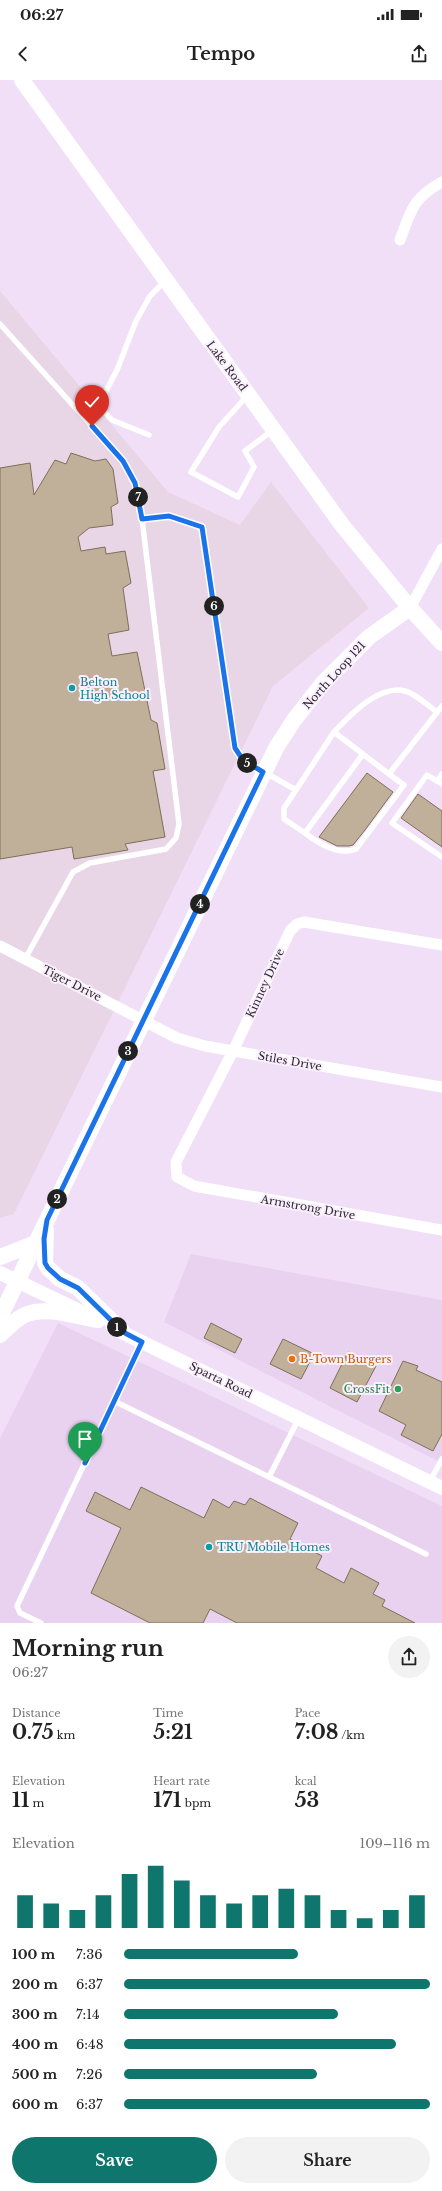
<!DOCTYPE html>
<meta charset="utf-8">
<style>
:root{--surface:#fff;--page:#f2f2f2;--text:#222;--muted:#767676;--accent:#0f766e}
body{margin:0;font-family:"Libre Baskerville",serif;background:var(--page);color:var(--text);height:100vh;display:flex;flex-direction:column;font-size:15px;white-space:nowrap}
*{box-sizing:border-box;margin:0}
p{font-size:13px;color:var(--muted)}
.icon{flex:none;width:22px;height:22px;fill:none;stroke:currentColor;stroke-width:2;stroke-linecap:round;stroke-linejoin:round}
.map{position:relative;height:1543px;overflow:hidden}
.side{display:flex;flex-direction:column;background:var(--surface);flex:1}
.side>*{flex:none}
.pin{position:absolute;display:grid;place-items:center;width:34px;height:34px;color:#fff;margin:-41px -17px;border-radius:50% 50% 50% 0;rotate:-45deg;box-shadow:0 0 4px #0007}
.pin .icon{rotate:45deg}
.km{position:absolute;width:20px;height:20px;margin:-10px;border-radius:50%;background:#222;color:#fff;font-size:11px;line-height:20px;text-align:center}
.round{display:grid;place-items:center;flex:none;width:42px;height:42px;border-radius:21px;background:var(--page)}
.overview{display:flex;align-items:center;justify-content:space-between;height:68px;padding:0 12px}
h1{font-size:22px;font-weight:800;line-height:30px}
.stats{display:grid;grid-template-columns:repeat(3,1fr);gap:6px;height:68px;padding:4px 12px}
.stats div{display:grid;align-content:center}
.stats b{font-size:20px;font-weight:800}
.stats small{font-size:11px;font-weight:400}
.stats p{font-size:11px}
.chart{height:112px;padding:8px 12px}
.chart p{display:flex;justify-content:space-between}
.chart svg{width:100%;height:72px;margin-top:4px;stroke:var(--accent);stroke-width:6}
.button{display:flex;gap:8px;margin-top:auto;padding:8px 12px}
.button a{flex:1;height:46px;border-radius:24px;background:var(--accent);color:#fff;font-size:16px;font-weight:800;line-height:46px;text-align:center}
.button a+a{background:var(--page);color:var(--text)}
ul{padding:0 12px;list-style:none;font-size:13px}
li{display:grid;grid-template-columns:64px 48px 1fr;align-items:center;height:30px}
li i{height:10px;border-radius:5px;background:var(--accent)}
.status{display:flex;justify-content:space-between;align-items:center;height:28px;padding:0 20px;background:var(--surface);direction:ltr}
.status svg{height:11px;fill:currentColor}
header{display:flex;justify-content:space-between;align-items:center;height:52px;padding:0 12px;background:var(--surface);font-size:18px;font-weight:800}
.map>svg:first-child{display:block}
.built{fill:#e9d2f0}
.education{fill:#e8d6e6}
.building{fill:#c1b099;stroke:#7d6e59}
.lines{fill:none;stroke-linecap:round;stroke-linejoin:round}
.service{stroke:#fff;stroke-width:5.5}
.minor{stroke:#fff;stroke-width:11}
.tertiary{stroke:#fff;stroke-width:14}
.secondary{stroke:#fff;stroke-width:16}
.route-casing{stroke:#fff;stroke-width:8}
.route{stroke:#1a73e8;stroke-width:5}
.culture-dot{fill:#0f9aa8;stroke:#faeffd;stroke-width:1.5}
.food-dot{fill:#e8710a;stroke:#faeffd;stroke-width:1.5}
.leisure-dot{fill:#2e9e5b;stroke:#faeffd;stroke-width:1.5}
.labels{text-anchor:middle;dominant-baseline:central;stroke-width:4;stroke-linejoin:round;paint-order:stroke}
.street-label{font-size:11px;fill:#2e2730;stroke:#faeffd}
.culture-label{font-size:11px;fill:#0d838f;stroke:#faeffd;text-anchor:start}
.food-label{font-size:11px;fill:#c56008;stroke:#faeffd;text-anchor:start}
.leisure-label{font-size:11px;fill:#27864d;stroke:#faeffd;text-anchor:end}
</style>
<div class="status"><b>06:27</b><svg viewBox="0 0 49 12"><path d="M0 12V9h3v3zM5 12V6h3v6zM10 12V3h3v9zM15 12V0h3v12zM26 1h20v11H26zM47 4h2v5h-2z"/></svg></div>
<header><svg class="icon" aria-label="back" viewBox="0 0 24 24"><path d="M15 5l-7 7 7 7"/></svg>Tempo<svg class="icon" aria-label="share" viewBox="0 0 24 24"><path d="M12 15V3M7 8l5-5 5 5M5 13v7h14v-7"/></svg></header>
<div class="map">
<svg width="442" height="1543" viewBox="0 0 442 1543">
<rect width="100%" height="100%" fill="#f1dff7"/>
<path class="built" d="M191,1174L442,1220V1383L164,1242Z
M58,1243L442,1426V1543H0V1358Z"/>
<path class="education" d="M0,211L168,412L240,445L271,402L369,528L273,606L14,1134L0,1138Z"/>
<path class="building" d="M71,373L95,381L106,379L113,389L118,423L111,427L113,445L89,448L78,457L81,471L105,467L106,474L125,471L131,503L123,508L129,550L108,554L112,576L137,572L151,640L157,643L165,689L153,691L165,757L125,764L128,770L74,779L72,767L0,779V388L30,383L34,415L55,380L66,384Z
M367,693L393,712L365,750L353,765L349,766H337L319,757Z
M418,714L442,731V767L401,738Z
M211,1243L242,1259L235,1273L204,1258Z
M283,1259L314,1274L301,1299L270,1284Z
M348,1272L376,1286L357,1322L330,1308Z
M403,1281L418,1286L416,1290L442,1302V1354L433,1371L401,1355L406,1345L379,1331Z
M141,1407L204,1438L213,1419L229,1428L234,1421L245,1425L250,1418L298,1443L290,1459L322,1476L316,1488L344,1503L351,1488L379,1503L373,1514L385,1520L382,1526L415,1543H237L210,1529L203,1543H150L91,1513L121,1448L86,1431L95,1412L130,1430Z"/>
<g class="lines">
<path class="service" d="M0,244L123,381L135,403L142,439L179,744L176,758L166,769L90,783L73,792L25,879
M247,316L219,347L191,392L238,417L254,387L245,371L273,350
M149,355L112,340L101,328L106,311L117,290L136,241L150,216L165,201
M142,439L169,435L202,447L235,668L243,680L296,710L334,652L389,694L442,626
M334,652C351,634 385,598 412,614C421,619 429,626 437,632
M437,701L442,694
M442,704L427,695L392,743L442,777
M296,710L284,728V739L305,753L363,674
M305,753C318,763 339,776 356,769L404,705L389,694
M142,1262L114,1321L269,1397L299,1338
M269,1397L426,1474
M430,1401L442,1379
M41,1543L20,1533L17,1526L114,1321"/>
<path class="minor" d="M400,160C411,130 413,118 442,102
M410,528L442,469
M442,865L304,842L297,844L290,851L233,971L176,1082L177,1097L194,1106L442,1150
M0,866L177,958L205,966L442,1007"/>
<path class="tertiary" d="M0,1193L86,1234
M113,1248L442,1408"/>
<path class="secondary" d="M22,0L342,445L410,528L442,563
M46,1150L45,1183L48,1188L60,1199L78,1208L123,1252
M0,1177L36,1163
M0,1237L276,668L294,640L323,603L369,557L410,528
M0,1255C8,1248 16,1238 27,1234C48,1226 77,1237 98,1240"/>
</g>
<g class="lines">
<defs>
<path id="route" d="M85,1383L142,1262L123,1252L78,1208L60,1199L48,1188L45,1183L44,1159L47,1140L263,692L243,680L235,668L202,447L169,436L142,439L135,403L123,381L92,346"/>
</defs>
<use href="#route" class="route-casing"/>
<use href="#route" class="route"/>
</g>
<g class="culture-dot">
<circle cx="72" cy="608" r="4"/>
<circle cx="209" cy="1467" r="4"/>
</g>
<circle class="food-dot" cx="292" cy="1279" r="4"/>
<circle class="leisure-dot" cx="398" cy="1309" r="4"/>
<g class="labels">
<g class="street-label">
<text transform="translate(227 286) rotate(53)">Lake Road</text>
<text transform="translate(334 595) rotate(-48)">North Loop 121</text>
<text transform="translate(72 903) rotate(27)">Tiger Drive</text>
<text transform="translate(265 903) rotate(-65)">Kinney Drive</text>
<text transform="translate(290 981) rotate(10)">Stiles Drive</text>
<text transform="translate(308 1127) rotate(10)">Armstrong Drive</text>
<text transform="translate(221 1300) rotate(26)">Sparta Road</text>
</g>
<g class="culture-label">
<text x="80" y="602">Belton<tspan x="80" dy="13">High School</tspan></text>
<text x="217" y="1467">TRU Mobile Homes</text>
</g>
<g class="food-label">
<text x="300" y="1279">B-Town Burgers</text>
</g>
<g class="leisure-label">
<text x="390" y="1309">CrossFit</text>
</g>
</g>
</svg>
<div class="pin" style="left:85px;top:1383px;background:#1e9e55"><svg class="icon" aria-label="arrive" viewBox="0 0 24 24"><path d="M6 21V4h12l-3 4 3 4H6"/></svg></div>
<div class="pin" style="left:92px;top:346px;background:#d93025"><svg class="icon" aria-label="check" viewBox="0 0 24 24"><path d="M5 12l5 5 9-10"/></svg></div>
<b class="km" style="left:117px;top:1247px">1</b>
<b class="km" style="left:57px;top:1119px">2</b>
<b class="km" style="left:128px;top:971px">3</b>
<b class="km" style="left:200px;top:824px">4</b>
<b class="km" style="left:247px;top:683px">5</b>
<b class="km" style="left:214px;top:526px">6</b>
<b class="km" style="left:138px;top:417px">7</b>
</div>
<section class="side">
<div class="overview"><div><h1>Morning run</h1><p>06:27</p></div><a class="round"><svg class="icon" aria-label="share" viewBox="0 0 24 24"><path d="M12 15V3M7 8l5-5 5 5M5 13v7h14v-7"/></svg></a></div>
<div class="stats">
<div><p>Distance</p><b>0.75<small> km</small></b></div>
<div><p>Time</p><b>5:21</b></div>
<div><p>Pace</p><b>7:08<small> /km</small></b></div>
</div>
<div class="stats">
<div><p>Elevation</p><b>11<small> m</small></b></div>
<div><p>Heart rate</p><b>171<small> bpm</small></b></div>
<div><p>kcal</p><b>53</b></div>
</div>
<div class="chart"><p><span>Elevation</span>109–116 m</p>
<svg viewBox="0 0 160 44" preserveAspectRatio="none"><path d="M5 44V24M15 44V29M25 44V33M35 44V24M45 44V11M55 44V6M65 44V15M75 44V24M85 44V29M95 44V24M105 44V20M115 44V24M125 44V33M135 44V38M145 44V33M155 44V24"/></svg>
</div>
<ul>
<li><b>100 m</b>7:36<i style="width:57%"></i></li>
<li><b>200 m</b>6:37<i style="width:100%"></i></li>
<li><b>300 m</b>7:14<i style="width:70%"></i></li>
<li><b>400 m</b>6:48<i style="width:89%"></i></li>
<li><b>500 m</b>7:26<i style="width:63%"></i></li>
<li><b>600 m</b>6:37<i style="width:100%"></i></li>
</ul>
<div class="button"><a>Save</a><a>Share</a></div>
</section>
